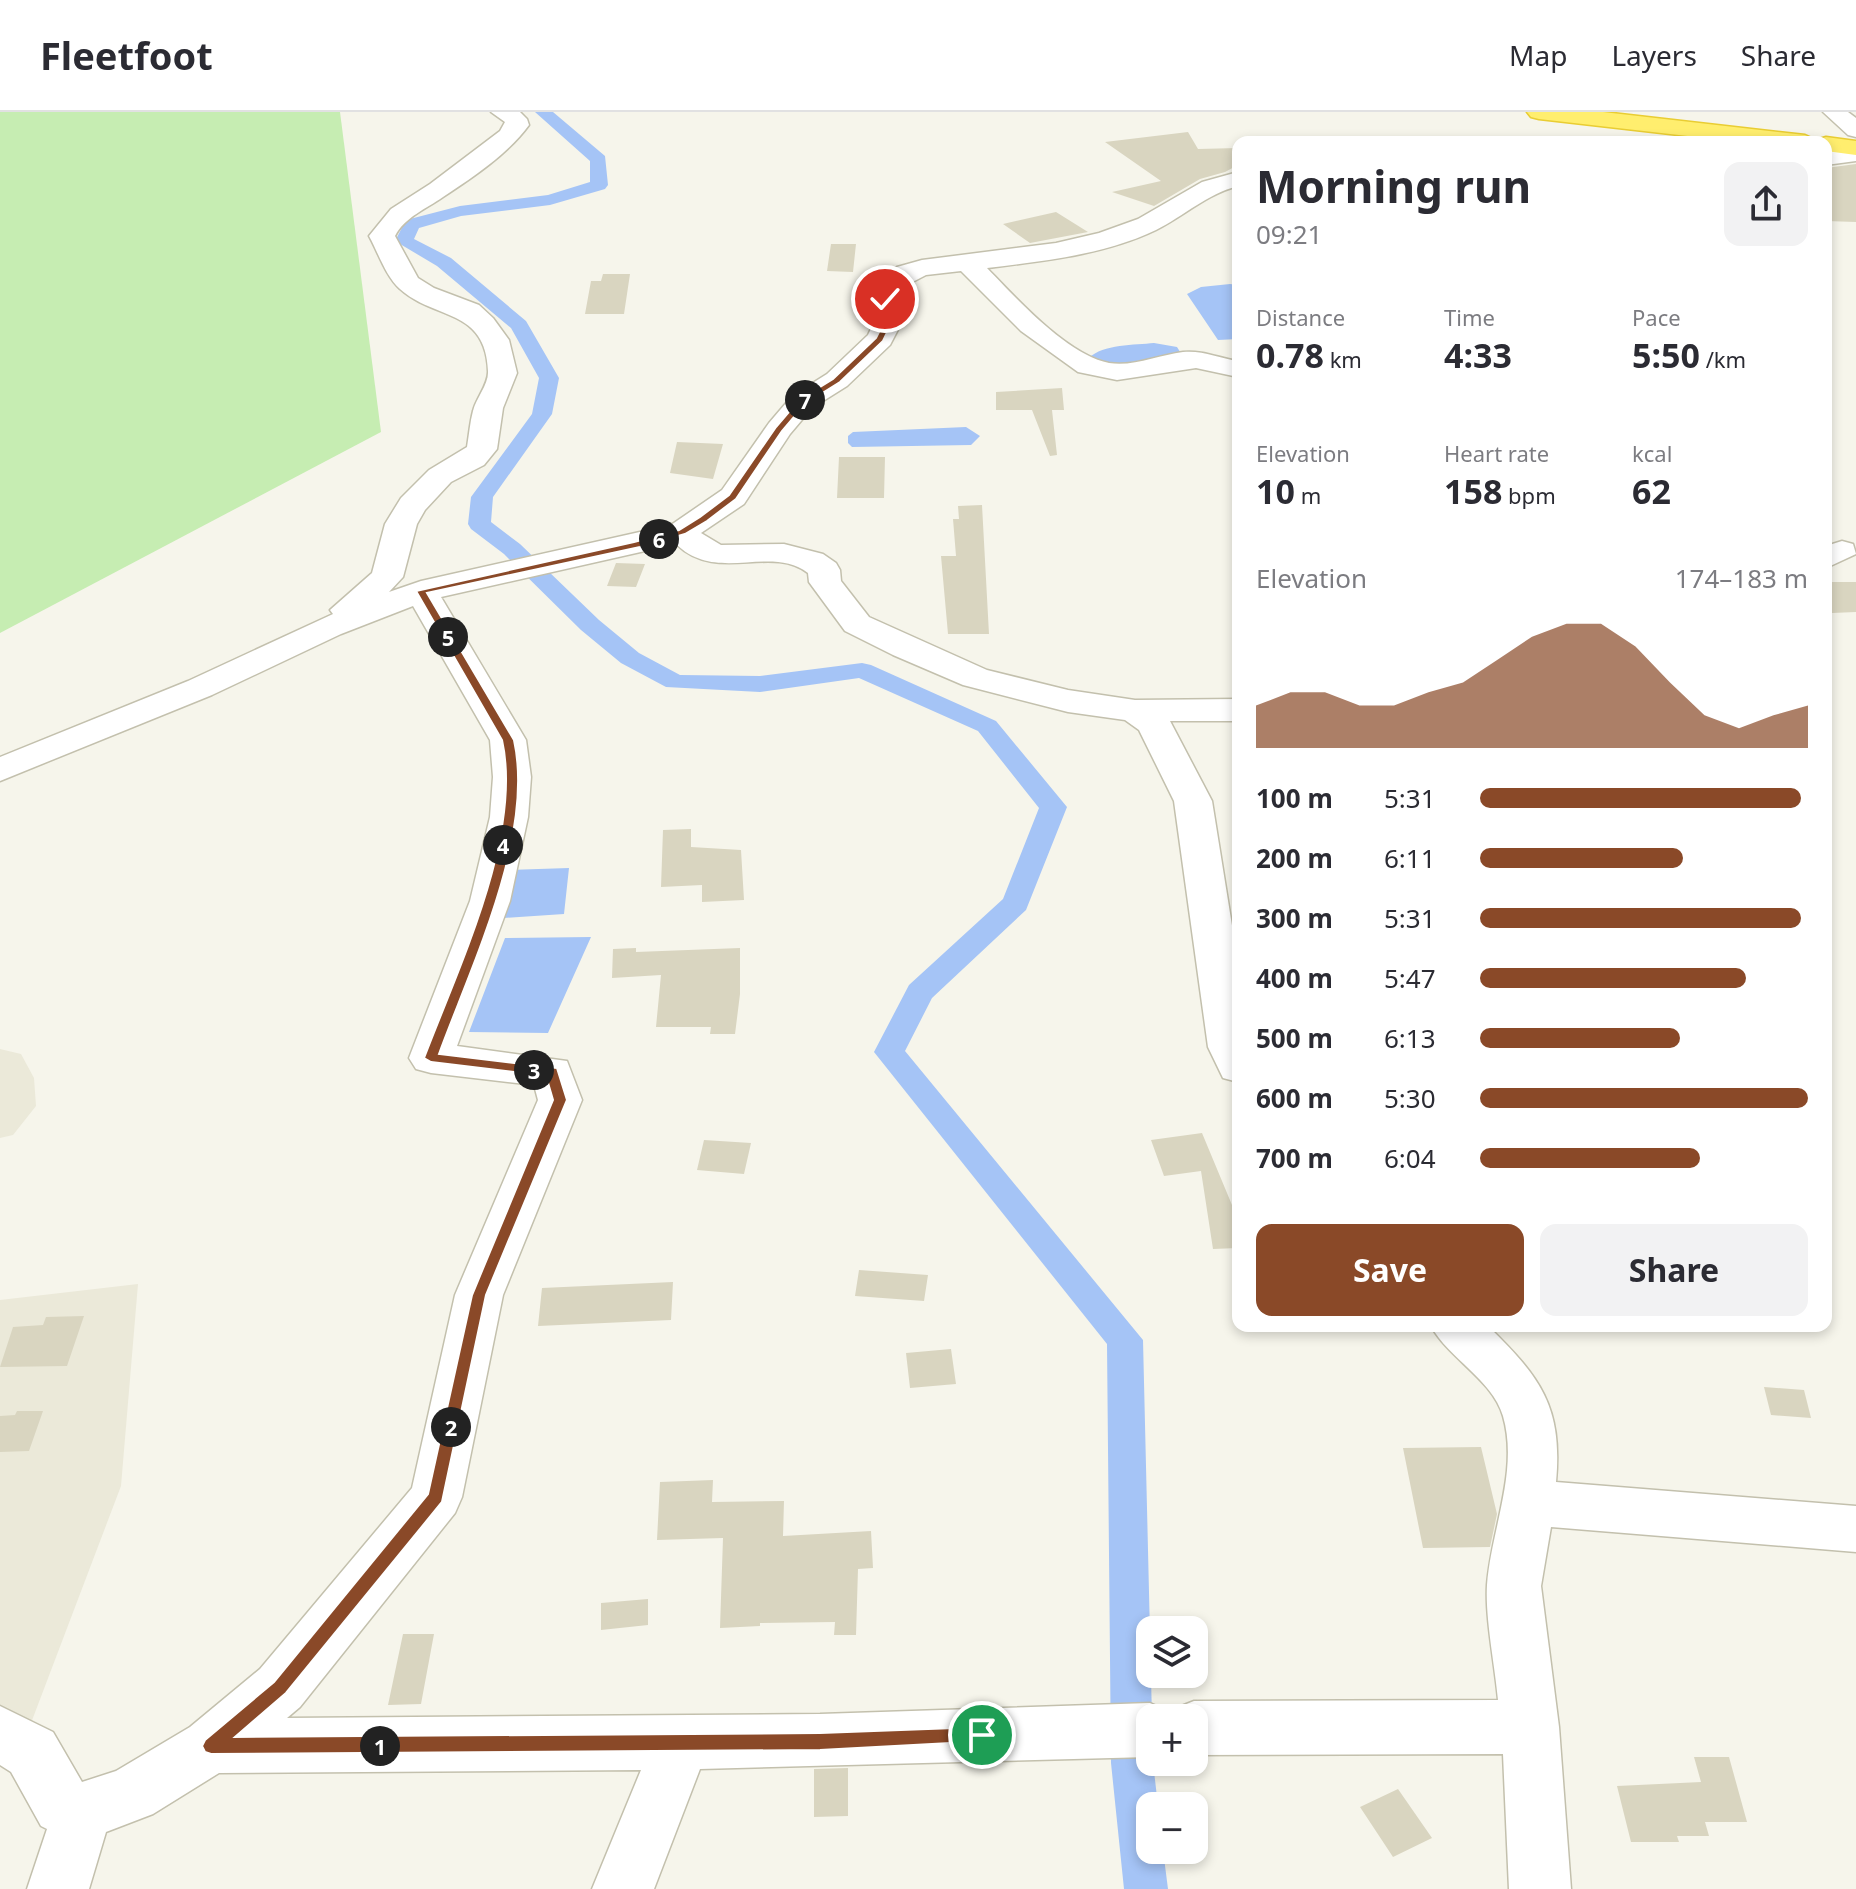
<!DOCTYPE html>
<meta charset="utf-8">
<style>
:root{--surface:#fff;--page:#f2f2f3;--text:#2b2b33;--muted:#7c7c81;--line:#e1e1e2;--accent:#8a4928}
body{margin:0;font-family:"Noto Sans",sans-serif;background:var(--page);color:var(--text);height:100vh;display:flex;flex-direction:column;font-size:30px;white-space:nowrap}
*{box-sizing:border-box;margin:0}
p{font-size:26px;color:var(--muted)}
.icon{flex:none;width:44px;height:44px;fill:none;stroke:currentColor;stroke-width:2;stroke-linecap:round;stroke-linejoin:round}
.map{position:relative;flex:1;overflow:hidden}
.sheet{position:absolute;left:1232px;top:24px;width:600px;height:1196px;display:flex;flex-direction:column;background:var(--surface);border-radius:16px;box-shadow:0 4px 12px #0003}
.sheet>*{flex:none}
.tools{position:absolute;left:1136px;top:1504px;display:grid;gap:16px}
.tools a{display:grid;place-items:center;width:72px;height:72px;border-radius:16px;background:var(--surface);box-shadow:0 4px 12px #0003;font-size:40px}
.pin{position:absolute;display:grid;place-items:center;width:68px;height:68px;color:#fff;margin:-34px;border:4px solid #fff;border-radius:50%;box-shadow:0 2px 8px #0007}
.km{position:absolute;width:40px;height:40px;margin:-20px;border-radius:50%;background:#222;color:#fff;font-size:22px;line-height:40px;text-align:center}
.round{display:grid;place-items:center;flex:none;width:84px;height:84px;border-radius:16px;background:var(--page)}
.headline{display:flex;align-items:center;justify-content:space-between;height:136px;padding:0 24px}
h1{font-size:44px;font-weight:700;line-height:60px}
.metrics{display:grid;grid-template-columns:repeat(3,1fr);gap:12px;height:136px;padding:8px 24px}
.metrics div{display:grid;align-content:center}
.metrics b{font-size:34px;font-weight:700}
.metrics small{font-size:22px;font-weight:400}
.metrics p{font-size:22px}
.chart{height:224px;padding:16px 24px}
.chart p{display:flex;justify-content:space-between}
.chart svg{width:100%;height:144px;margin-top:8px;fill:var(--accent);opacity:.7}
.button{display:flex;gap:16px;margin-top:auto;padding:16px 24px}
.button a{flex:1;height:92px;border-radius:16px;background:var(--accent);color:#fff;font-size:32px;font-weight:700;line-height:92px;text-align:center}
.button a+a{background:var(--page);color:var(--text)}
ul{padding:0 24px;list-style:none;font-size:26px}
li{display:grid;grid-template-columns:128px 96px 1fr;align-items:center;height:60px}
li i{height:20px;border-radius:10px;background:var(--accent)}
header{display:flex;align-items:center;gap:48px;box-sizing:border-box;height:112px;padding:0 40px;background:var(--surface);border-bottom:2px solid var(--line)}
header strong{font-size:38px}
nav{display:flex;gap:44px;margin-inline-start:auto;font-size:28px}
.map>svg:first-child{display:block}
.residential{fill:#ebe9d9}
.green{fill:#c6edb2}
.water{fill:#a5c4f6}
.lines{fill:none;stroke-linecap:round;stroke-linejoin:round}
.canal{fill:#a5c4f6;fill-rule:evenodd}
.building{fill:#d9d5c0}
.minor-casing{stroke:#c3c0ad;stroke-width:3}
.highway-casing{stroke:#e9cd33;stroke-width:3}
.minor{fill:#fff;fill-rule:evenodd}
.highway{fill:#ffee6e;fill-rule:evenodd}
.route{fill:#8a4928;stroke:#fff;stroke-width:2}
</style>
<header>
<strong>Fleetfoot</strong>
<nav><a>Map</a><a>Layers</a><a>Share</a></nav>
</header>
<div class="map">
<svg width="1856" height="1777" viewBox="0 0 1856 1777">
<rect width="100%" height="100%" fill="#f6f5eb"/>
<path class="residential" d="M0,937L21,942L34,966L36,994L13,1023L0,1026Z
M138,1172L121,1374L20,1640L0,1638V1188Z"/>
<path class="green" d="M0,0H340L381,320L0,521Z"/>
<path class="water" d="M1230,172L1238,173V227L1218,228L1187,182L1201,175Z
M1154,231L1177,235L1182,243L1114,253L1089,246C1103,232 1135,233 1154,231Z
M966,315L980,324L971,333L852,335L848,331V324L853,320Z
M569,756L564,802L504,806V758Z
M591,825L548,921L469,920L505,826Z"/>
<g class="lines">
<path class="canal" d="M535,0H553L605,44L608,73L605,77L550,93L461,104L419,116L414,127L451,146L526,209L559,266L552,302L493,385L491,410L520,432L599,508L639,541L680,563L760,564L862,551L871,553L996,609L1067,695L1026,798L932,886L905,939L1143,1228L1152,1606L1150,1650H1153L1158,1694H1150V1738H1163L1168,1777H1124L1111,1651L1107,1232L874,940L909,873L1003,787L1039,696L978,619L859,566L760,580L666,575L621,551L581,518L504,442L471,417L468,412L471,385L532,302L539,266L511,216L437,154L395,129L406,108L460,94L548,83L590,70V49Z"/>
</g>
<path class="building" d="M1188,20L1198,37L1238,36V53L1225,60L1200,67L1154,94L1112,80L1161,69L1105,30Z
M1856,52V110L1826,109V56Z
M1056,100L1088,120L1030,131L1003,112Z
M831,132H856L853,160L827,159Z
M603,162H630L624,202H585L591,169H601Z
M1062,276L1064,298H1052L1057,343L1050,344L1032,298H996V280Z
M677,330L723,332L713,367L670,361Z
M839,345H885L884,386H837Z
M982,393L989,522H948L941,444H956L953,407H959L958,394Z
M616,451L645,452L636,475L607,474Z
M1826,470H1856V500L1832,501L1826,492Z
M691,717V735L741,738L744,788L702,790V773L661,775L663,718Z
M636,836V840L740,836V882L735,922H710L711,915H656L661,863L612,866L613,837Z
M1202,1021L1232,1093L1238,1092V1136L1213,1137L1201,1059L1164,1064L1151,1028Z
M704,1028L751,1031L744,1062L697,1058Z
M859,1158L928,1163L924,1189L855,1184Z
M673,1170L671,1208L538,1214L542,1176Z
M84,1204L67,1254L0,1255L13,1215L43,1213L46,1205Z
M951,1237L956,1272L910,1276L906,1241Z
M1764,1275L1804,1278L1811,1306L1771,1303Z
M17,1299H43L29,1339L0,1340V1304L15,1303Z
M1481,1335L1497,1402L1490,1435L1423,1436L1403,1336Z
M713,1368L712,1390L784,1389L783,1424L871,1419L873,1456L858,1457L856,1523H834L835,1510L760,1511V1514L720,1516L723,1426L657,1428L660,1370Z
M648,1487V1513L601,1518V1491Z
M403,1522H434L421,1592L388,1593Z
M1694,1645H1729L1747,1710H1705L1709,1724H1677L1679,1730H1631L1617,1674L1701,1670Z
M848,1656V1704L814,1705V1657Z
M1398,1677L1432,1726L1393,1745L1360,1695Z"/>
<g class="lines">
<defs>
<path id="minor" d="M491,0H520L527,7L529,13C508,42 472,66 443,85C426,97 405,105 395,124L418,166L434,176L479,193L493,206L509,228L517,261L503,296L497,337L484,353L451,370L425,398L417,412L403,465L389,480L421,469L671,413L722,378L769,311L792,284L827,262L868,223L875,208L872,187L878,171L897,155L922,148L1056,131L1099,121L1138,107L1202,70L1238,60V74C1207,82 1184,104 1156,118C1104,143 1043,149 987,156C1015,185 1067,243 1109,251C1133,255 1159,243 1183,240C1202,238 1219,246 1238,249V265L1196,256L1117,268L1078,260L1021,219L961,159L926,163L903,175L898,187L903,208L890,233L847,274L812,296L790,322L744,392L701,421L721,433L784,432L823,442L836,451L840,458L841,469L869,505L987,558L1068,578L1135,588L1238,587V609H1170L1212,689L1238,851V970L1223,966L1208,935L1174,689L1139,618L1125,608L1068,600L963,573L893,543L845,519L809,470L808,461C770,432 717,472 676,432L441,485L526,628L531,665L528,705L510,789L457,934L567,949L582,988L503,1183L462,1385L455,1401L300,1595L287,1606L820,1602L1150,1591L1172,1601L1174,1597L1194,1589L1498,1588C1495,1554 1485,1506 1487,1473C1491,1418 1519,1359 1503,1304C1492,1267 1449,1247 1431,1214H1488C1540,1265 1563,1294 1556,1370L1856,1394V1440L1551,1415L1541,1474L1559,1615L1571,1777H1509L1503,1642L1194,1643V1606H1150V1645L700,1657L654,1777H592L641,1658L219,1661L153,1702L106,1720L89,1777H27L47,1717L41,1714L11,1660L0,1653V1594L53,1620L82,1670L116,1659L190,1615L260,1557L412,1376L455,1183L538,988L534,973L431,961L416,957L409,946L470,789L490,705L493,665L490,628L413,494L341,522L212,583L0,669V645L188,569L333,502L330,498L372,461L385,412L401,386L429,358L467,335C469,323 470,310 473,299C476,286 489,272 488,259C486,196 434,208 400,177C386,165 378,140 369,124L391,97L430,72L500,19L505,10Z
M1823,0H1848L1856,6V25L1848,23Z
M1856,35V49L1826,53V39Z
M1842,429L1853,432L1856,442L1826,456V434Z"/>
<path id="highway" d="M1527,0H1603L1805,23L1816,28L1826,25L1856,29V43L1826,39V30H1740L1539,7L1531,5Z"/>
</defs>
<use href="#minor" class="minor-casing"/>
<use href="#highway" class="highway-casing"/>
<use href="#minor" class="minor"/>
<use href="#highway" class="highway"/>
</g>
<path class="route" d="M885,184L889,187L893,208L883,229L840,270L805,292L782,319L736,387L707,409L685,422L640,435L427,481L514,628C535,723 472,852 439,942L557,956L567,988L486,1183L442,1390L286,1581L235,1625L820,1621L982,1615L988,1617L991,1623L988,1629L820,1638L211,1642L205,1640L202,1634L205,1628L274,1570L428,1382L472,1183L553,988L546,964L431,950L424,946C458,856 523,723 502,628L416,479L634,430L679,418L700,405L729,383L776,315L799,288L833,267L876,226L885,208L881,187Z"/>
</svg>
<div class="tools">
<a><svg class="icon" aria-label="layers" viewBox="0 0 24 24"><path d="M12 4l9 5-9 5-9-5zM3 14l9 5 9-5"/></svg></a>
<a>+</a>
<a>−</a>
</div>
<div class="pin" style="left:982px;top:1623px;background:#1e9e55"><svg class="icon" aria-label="arrive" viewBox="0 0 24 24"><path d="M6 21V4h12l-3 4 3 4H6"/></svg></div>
<div class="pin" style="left:885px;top:187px;background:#d93025"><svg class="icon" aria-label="check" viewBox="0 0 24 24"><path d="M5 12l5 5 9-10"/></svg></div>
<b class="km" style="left:380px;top:1634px">1</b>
<b class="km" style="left:451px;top:1315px">2</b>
<b class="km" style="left:534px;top:958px">3</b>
<b class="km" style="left:503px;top:733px">4</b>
<b class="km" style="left:448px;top:525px">5</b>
<b class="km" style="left:659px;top:427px">6</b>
<b class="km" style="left:805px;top:288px">7</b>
<section class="sheet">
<div class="headline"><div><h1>Morning run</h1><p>09:21</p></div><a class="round"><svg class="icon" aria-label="share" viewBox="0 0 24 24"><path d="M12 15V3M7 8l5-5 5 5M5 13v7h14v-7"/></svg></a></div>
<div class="metrics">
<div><p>Distance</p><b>0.78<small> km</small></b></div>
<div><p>Time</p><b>4:33</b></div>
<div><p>Pace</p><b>5:50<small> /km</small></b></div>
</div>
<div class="metrics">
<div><p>Elevation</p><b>10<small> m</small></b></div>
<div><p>Heart rate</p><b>158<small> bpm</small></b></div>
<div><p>kcal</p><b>62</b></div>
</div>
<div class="chart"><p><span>Elevation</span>174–183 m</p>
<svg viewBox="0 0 160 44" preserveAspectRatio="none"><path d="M0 44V31L10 27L20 27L30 31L40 31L50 27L60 24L70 17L80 10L90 6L100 6L110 13L120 24L130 34L140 38L150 34L160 31V44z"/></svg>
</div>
<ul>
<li><b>100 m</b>5:31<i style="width:98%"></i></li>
<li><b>200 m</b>6:11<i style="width:62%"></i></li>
<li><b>300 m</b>5:31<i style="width:98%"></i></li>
<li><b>400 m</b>5:47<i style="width:81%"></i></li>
<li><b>500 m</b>6:13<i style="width:61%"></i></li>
<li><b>600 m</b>5:30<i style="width:100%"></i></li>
<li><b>700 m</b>6:04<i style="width:67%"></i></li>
</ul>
<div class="button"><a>Save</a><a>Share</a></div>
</section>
</div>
